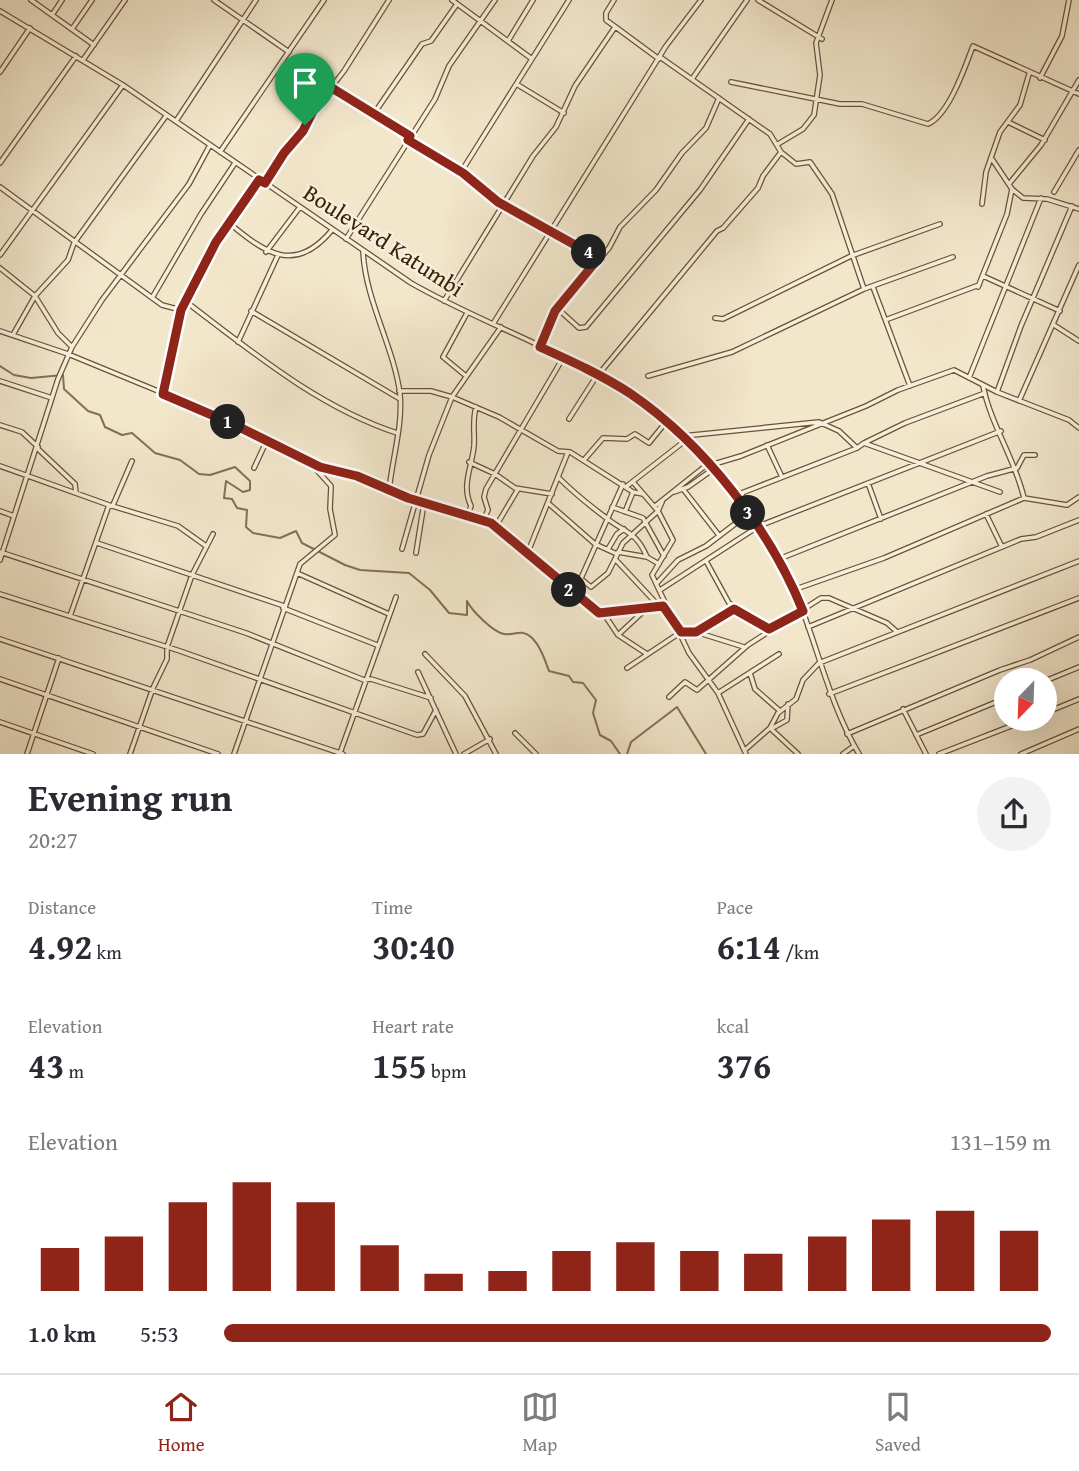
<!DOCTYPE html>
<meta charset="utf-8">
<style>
:root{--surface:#fff;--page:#f2f2f3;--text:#2b2b33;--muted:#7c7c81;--line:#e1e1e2;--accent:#8f2418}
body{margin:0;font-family:"Gentium Book Plus",serif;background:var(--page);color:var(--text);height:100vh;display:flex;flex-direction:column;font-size:26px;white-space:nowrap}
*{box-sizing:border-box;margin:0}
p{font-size:23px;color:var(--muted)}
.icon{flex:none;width:38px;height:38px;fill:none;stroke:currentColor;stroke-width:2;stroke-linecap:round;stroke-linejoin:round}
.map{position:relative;height:754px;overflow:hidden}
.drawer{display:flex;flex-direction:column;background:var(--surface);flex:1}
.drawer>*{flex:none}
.needle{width:46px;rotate:203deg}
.tools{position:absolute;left:994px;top:668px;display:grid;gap:14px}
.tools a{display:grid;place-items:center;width:63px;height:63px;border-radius:50%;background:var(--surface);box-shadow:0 7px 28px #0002;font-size:35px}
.pin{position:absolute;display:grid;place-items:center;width:60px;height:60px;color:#fff;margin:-72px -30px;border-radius:50% 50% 50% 0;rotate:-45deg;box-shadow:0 0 7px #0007}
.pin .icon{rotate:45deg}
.km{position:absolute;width:35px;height:35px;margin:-18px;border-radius:50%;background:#222;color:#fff;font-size:19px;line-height:35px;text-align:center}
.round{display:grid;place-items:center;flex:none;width:74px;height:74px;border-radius:37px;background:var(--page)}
.headline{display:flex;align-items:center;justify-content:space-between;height:119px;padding:0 28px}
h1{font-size:38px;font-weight:700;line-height:52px}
.metrics{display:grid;grid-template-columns:repeat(3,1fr);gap:10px;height:119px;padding:7px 28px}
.metrics div{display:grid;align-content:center}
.metrics b{font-size:35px;font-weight:700}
.metrics small{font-size:19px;font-weight:400}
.metrics p{font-size:19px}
.chart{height:196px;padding:14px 28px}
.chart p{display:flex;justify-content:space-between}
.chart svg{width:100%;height:126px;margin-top:7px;stroke:var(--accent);stroke-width:6}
ul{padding:0 28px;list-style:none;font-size:23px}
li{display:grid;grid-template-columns:112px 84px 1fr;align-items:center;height:52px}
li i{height:18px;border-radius:9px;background:var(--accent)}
.tabs{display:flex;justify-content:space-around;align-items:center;height:98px;border-top:2px solid var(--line);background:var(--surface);font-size:19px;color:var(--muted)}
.tabs a{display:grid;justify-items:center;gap:4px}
.tabs .current{color:var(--accent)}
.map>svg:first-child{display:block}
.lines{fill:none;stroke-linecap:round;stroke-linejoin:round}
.stream{stroke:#846f54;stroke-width:2}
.minor-casing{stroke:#6a5236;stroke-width:6}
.minor{stroke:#f7efdd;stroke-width:3.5}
.route-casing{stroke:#fff;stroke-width:14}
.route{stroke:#8f2418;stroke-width:9}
.labels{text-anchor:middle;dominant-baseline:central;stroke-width:5;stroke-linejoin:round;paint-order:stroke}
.street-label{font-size:23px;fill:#3d2105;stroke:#f7efdd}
</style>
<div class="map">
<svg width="1079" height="754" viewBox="0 0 1079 754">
<rect width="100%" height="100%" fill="#f2e6cb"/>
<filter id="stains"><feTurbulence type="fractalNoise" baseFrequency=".00286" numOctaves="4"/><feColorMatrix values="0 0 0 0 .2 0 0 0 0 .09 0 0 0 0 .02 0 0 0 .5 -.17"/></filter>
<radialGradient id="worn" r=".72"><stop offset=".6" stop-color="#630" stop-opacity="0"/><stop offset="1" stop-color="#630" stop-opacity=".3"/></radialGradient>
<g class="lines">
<path class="stream" d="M0,366L14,375L31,378L63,375L64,389L88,411L100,415L105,427L122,435L132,433L155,453L180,460L199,474L210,475L235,467L250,481V490L243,492L226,481L224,498L232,499L237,508L247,510L246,527L253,533L280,538L296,531L302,543L345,565L360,570L409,573L430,590L449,613L467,615V601C472,611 493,632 504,634C514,636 521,628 531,637C540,645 545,660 549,671L569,676L573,682L583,683L596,700L593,713L600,735L611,741L620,754
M627,754L631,742L677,707L706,754"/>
<defs>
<path id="minor" d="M31,0L94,45
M214,0L289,52
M452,0L532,59
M614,0L606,13V20L659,59
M758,0L822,39
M0,11L123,85L411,283C472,318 540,342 601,377C671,417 742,491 781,562C814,623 823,693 859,754
M52,15L62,0
M72,29L92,0
M508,41L533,0
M660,57L770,134L781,152L796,164L810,162L832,194L864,289
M83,60L125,0
M0,72L30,28
M1040,78L1062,36L1069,0
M692,79L747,0
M731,82L840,104H862L928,124C949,115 965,67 973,46L1079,94
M518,85L564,113
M333,88L410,136
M373,115L422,44L431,41L457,4
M176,121L256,0
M1008,122L1045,140
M408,140L463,173L498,202L568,243L583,248L597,260
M778,144L803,129L814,115L820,75L816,43L832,0
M220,152L324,0
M992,159L1012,189L1023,198L1047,199L1079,209
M0,163L76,56
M461,172L569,0
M265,183L284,153L303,131L313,111L344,71L389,0
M1009,184L1041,145L1079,80
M0,187L162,305L181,310
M1054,192L1079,150
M982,204L986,172L1000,132L1020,105L1029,74
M229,223C265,253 295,275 332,230
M346,239L435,99L449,66L495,0
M363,251C365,300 394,347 400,394C403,426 392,459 389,491
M266,252L300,207
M0,255L123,85
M0,268L35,296L58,333L72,347
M983,276L1060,311
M873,287L910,386
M978,287L1007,214L1012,189
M152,298L201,214L235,163
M185,301C251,351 318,407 397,433
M444,301L533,156L556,127L575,86L615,27
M557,308L579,328L586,327L700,190L749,119
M251,311L400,399
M715,318L723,319L851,256L940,224
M888,319L979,285
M493,324L666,46L701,0
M1054,325L1079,341
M0,331L68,354L175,398L319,467L357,476L408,498L491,523L599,613L657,604L667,607
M14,333L35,296L68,260L74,243L166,116
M238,342L278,255
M540,347L559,306L609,248L620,227L656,190L682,153L706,128L719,98
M466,376L443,357L467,313
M648,376L732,352L864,289L953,257
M969,378L1041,198
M0,381L52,398
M983,386C991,425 1015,459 1024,498
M399,391H431L452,397L499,417L558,451L570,452L633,492L643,494
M997,392L1021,326L1072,206
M163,394L181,310L216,241L259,180
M1019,401L1079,265
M569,419L594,380L717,231L723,228L758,188L763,176L781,152
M0,425L22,432L38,447
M683,436L819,422L839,431L857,448L864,443L1000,492
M864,443L905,423L985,393
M767,445L781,475
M38,449L75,484L76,493
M584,460L603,438L627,439L635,434L649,443L666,422
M469,462L495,474L515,488L552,494
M0,466L109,505L70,616
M254,468L267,440
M559,478C573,492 589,505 605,517C625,533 636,531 647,557
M868,483L881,519
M627,486L686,440
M683,489L718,534
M674,492L688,487L712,470
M734,496L857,448
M662,502L658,511L673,540L652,575L689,653L718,693L746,754
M548,503L595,544L617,554
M109,505L178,526L206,546
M113,505L132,461
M655,506L704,467L741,456L866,406L898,390L954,370L997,392L1069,420L1079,428
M612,507L643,518L664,556
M0,511L14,516
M625,512L633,492
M986,514L1002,547
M467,517L471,506C461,485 472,467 474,446C475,432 472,421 476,407
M483,521L488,510L484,497L486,489L563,358
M496,526L518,489
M97,543L284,606
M402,549L429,455L452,397L501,327
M608,549L617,534L624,529
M0,552L246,633L364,680L371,679L431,698
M528,552L568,452
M618,552L647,557L659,564
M416,553L424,503
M779,559L987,476L1017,468L1024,455H1035
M0,560L58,379L72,347L102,300L189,184L210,145
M616,560L657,604
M706,561L729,603L770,630
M297,573L389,614
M580,578L591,587L608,573L623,543L658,511L633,482
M657,583L678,560L706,546L748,514
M660,590L759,526L1001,431
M793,590L884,558L1024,498L1067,505L1079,497
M0,594L180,651L417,735L423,734L436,710
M574,594L623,484
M283,608L377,645
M604,614L618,635L647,654
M808,627L1021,539L1036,537L1079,520
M696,632L734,609
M618,635L647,608
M0,639L343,754
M425,654L465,696L496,754
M627,668L681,632H696L744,647
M418,672L456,754
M750,673L755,689L780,711
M0,679L218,754
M1045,681L1079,667
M718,693L779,654
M829,694L1079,598
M669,697L685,682L697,690L748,645L821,598H829L887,623L896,631
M903,709L926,754
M1045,713L1079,699
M0,722L93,754
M770,728L798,754
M771,729L787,720L788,704
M515,733L536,754
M847,734L1000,670L1030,660L1079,637
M916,735L1006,698
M745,750L770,728L778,713L796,699L803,680L819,663L1079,561
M340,753L396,597
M27,754L59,658
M130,754L153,688L167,659V647L192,575L213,534
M234,754L300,564L335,535L330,509L331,486L313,466
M464,754L490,739
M843,754L854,746
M939,754L1029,719
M1021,754L1079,729"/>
</defs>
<use href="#minor" class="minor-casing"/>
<use href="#minor" class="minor"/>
</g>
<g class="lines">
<defs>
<path id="route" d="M332,88L410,136L408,140L463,173L498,202L593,255L597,260L555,311L540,347C571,361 602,375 631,394C704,444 770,529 803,611L769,629L734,609L696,632H681L663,606L599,613L491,523L408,498L357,476L320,467L233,424L163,394L181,310L216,242L259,180L265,183L284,153L303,131L313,111Z"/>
</defs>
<use href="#route" class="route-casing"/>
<use href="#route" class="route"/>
</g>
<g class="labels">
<g class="street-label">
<text transform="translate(384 240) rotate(33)">Boulevard Katumbi</text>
</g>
</g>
<rect width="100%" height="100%" filter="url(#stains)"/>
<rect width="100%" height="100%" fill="url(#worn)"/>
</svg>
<div class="tools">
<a><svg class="needle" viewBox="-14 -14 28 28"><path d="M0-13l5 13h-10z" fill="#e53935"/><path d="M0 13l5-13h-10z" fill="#7c7c81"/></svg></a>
</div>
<div class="pin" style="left:305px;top:125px;background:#1e9e55"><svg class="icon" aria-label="arrive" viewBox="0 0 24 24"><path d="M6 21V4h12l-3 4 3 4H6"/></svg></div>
<b class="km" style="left:228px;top:422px">1</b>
<b class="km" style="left:569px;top:590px">2</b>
<b class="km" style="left:748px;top:513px">3</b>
<b class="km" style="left:589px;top:252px">4</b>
</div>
<section class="drawer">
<div class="headline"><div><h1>Evening run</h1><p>20:27</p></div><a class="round"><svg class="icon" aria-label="share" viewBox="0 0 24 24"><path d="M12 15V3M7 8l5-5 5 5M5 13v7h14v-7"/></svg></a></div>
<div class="metrics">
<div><p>Distance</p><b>4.92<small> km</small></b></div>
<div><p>Time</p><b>30:40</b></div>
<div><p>Pace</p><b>6:14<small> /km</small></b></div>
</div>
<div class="metrics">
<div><p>Elevation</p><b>43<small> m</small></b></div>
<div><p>Heart rate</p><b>155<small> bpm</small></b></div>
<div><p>kcal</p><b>376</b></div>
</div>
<div class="chart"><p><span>Elevation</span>131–159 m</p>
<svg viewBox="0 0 160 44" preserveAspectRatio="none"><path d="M5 44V29M15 44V25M25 44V13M35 44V6M45 44V13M55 44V28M65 44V38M75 44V37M85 44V30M95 44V27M105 44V30M115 44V31M125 44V25M135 44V19M145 44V16M155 44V23"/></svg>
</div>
<ul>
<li><b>1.0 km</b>5:53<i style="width:100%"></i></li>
</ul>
</section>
<nav class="tabs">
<a class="current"><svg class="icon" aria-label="home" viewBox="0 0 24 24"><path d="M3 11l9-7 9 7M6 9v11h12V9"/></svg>Home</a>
<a><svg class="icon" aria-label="map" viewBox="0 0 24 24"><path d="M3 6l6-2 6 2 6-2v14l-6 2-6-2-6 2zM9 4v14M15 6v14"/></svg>Map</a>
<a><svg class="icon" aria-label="saved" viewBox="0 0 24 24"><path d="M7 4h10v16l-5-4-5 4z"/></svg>Saved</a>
</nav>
